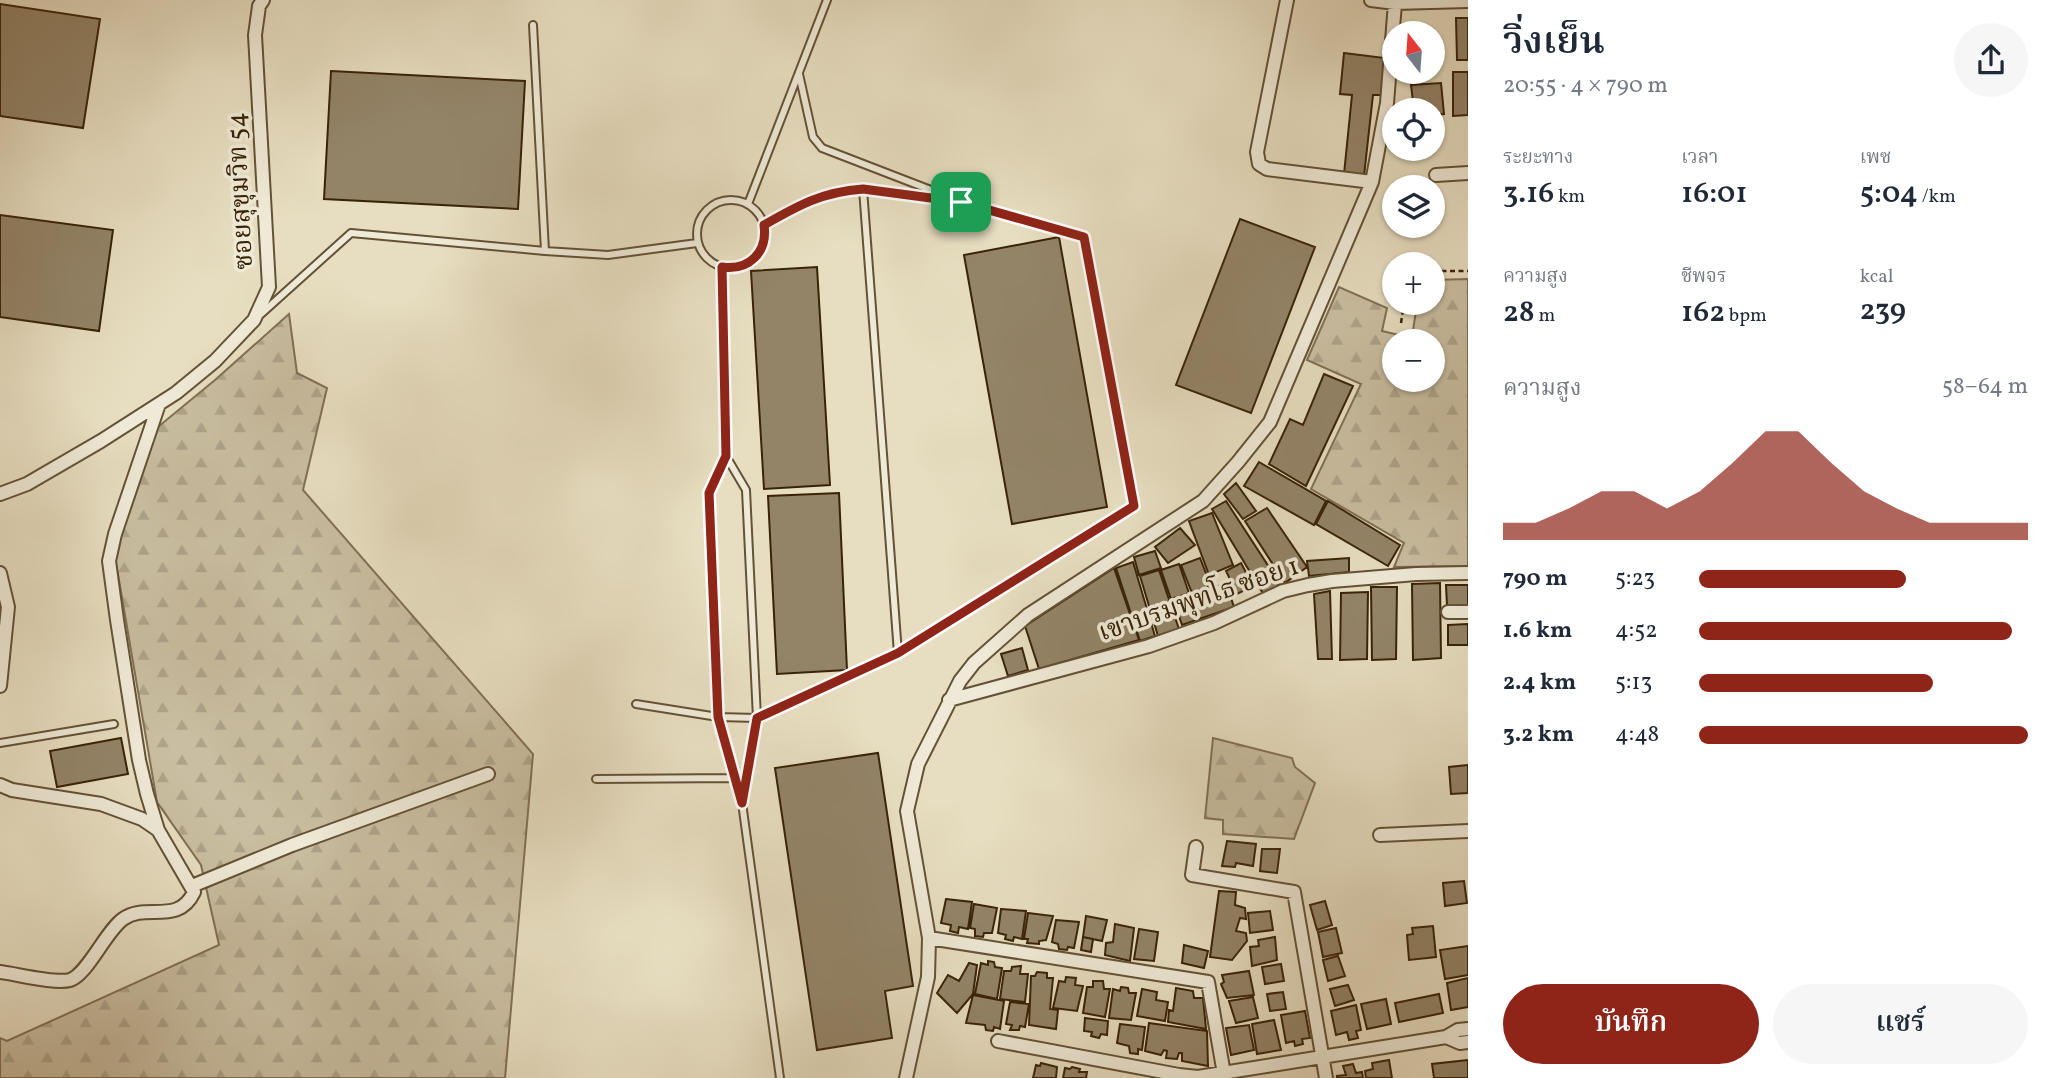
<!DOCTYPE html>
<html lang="th">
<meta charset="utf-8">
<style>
:root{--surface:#fff;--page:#f6f6f7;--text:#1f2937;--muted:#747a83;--accent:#8f2418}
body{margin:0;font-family:Vollkorn,"Noto Serif Thai",serif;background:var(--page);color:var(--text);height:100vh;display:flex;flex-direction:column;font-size:26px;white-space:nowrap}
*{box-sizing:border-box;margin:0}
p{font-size:23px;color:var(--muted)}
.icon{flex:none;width:38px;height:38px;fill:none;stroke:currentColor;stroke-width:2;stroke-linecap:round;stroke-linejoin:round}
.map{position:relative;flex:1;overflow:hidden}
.drawer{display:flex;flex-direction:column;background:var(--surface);width:595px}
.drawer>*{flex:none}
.needle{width:46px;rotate:343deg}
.controls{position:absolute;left:1382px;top:21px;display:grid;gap:14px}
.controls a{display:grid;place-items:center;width:63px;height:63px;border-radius:50%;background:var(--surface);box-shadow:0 2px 5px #0004;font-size:35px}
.pin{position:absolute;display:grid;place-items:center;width:60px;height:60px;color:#fff;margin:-30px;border-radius:14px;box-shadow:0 4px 10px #0006}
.round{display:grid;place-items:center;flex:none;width:74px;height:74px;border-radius:37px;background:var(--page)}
.headline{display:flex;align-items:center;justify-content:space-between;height:119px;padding:0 35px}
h1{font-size:38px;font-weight:600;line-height:52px}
.stats{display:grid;grid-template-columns:repeat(3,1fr);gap:10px;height:119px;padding:7px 35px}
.stats div{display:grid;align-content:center}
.stats b{font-size:30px;font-weight:600}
.stats small{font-size:19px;font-weight:400}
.stats p{font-size:19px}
.chart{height:196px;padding:14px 35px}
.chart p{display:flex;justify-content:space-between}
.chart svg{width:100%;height:126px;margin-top:7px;fill:var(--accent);opacity:.7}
.primary-button{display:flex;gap:14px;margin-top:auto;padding:14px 35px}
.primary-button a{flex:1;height:80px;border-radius:42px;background:var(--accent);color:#fff;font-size:28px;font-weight:600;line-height:80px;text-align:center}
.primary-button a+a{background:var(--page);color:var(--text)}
ul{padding:0 35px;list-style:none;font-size:23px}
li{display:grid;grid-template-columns:112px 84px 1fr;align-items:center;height:52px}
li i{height:18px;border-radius:9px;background:var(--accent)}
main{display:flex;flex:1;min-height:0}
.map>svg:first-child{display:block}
.forest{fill:url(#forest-firs);stroke:#817054;stroke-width:2;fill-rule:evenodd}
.building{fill:#938468;stroke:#392307;stroke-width:2}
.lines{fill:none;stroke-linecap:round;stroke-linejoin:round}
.lane-casing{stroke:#645236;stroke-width:10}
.street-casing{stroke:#645236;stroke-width:16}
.path{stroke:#392307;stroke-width:2.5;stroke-dasharray:5 3.5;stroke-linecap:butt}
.lane{stroke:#efead7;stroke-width:6}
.street{stroke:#efead7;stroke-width:12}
.route-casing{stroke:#fff;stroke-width:14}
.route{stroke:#8f2418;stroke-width:9}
.labels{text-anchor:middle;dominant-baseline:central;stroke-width:7;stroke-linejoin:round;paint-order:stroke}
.street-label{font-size:26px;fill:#392307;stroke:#efead7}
</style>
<main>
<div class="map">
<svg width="1468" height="1078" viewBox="0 0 1468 1078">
<defs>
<pattern id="forest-firs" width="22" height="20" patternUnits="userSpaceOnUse" patternTransform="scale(1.75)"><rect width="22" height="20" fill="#c9bea1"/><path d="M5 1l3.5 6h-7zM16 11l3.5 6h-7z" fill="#ada389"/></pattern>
</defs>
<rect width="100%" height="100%" fill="#e7dec1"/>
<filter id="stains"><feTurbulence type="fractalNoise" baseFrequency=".00286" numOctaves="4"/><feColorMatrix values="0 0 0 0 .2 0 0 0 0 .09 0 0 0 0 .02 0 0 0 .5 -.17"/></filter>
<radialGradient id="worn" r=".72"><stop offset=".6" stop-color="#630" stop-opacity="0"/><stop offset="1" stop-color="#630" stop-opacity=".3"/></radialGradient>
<path class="forest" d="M1468,279V566L1394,567L1404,543L1311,489L1361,384L1307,360L1339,287L1387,308L1382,331L1412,338L1417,303H1433V280ZM1395,341H1433V380H1395Z
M289,314L297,373L327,388L303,490L533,754L505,1078H0V1038L7,1041L219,945L201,865L157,802L115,557L123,526L153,431L215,380Z
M1213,738L1292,758L1295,767L1315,783L1294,839L1223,834V820L1205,818Z"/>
<path class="building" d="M0,4L100,19L83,128L0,116Z
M1456,18H1468V60H1457Z
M1344,53L1385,58L1381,95H1373L1364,176L1344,174L1352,95L1340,94Z
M331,71L525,81L518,209L324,199Z
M1453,72H1468V115L1453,116Z
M1441,83L1444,114L1433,115V110H1414L1411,85Z
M0,215L113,230L99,331L0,317Z
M1240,219L1315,247L1251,413L1176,385Z
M1059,237L1107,507L1012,524L964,255Z
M817,267L830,485L764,489L751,271Z
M1324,374L1353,386L1306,486L1269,464L1290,419L1303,425Z
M1259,462L1326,501L1314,525L1244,486Z
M1236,483L1256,511L1243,519L1224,494Z
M839,493L847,670L777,674L768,496Z
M1226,501L1280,584L1264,595L1212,509Z
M1328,501L1400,545L1388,566L1316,524Z
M1267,508L1307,567L1285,583L1245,521Z
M1212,513L1233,565L1209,575L1189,521Z
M1180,528L1195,545L1168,563L1155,547Z
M1155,551L1161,568L1139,575L1134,557Z
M1200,558L1211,586L1192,593L1181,565Z
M1349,558V572L1309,576L1307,561Z
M1133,562L1155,636L1140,641L1116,568Z
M1241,563L1253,586L1237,594L1226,571Z
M1179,564L1189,593L1171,599L1161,570Z
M1114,568L1139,640L1039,669L1025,626Z
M1159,570L1179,629L1158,636L1140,576Z
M1226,583L1234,607L1182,625L1174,601Z
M1440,583L1441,658L1413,660L1412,584Z
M1446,585H1468V606H1447Z
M1371,587H1397L1396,659L1372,660Z
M1330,591L1332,659H1318L1314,594Z
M1368,592L1367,659L1340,660L1341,593Z
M1468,624V645H1448V625Z
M1022,648L1028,670L1008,676L1001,654Z
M121,738L128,774L57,787L50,751Z
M878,753L913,986L885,991L892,1038L817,1050L775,768Z
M1468,765V793L1451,794L1449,767Z
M1227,841L1256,844L1253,866L1236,863L1235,867L1222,866Z
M1262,849H1280L1277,873L1260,871Z
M1464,881L1467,903L1445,906L1443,883Z
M1219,891L1236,892L1235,905L1245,908L1246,919L1240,918L1236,931L1246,933L1247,941L1232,960L1210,957Z
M946,899L972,902L968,929L959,927L958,933L950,931L951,925L941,923Z
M1325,901L1332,925L1317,930L1310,905Z
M974,904L997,908L992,933H984L983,937L975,936V929L970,928Z
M1001,909L1026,911L1022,939L1014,937L1013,941L1005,939L1006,935L998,933Z
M1270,911L1273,930L1250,933L1248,913Z
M1028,913L1053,916L1046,940L1039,941V944L1027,943L1028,939H1024Z
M1086,916L1107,920L1102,941L1083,937Z
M1056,920L1079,922L1074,948L1068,947L1067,950L1059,949L1058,944L1052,942Z
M1115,924L1134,928L1130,961L1105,955L1106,943L1113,942Z
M1433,926L1436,957L1409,960L1407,935L1413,934L1412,928Z
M1336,928L1342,953L1323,957L1318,932Z
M1139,929L1158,932L1154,961L1134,959Z
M1083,937L1093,939L1091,952L1081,950Z
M1275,937L1277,960L1252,966L1250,947L1259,946L1258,940Z
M1184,945L1208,951L1204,968L1182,963Z
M1468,946V975L1445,979L1440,950Z
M1338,956L1345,976L1328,981L1323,960Z
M988,961L994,962L995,967L1002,968L997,999L975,994L981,963L988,965Z
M969,963L977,965L973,994L957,1013L937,993L948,975L959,981Z
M1281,964L1284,981L1265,984L1262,967Z
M1021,966L1020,974H1028L1025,1002L1000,999L1004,971H1011L1012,967Z
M1249,971L1254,995L1227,998L1221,984L1224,982L1222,975Z
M1037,972L1047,973V978H1053L1050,1009L1058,1010L1056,1029L1029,1025L1031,976H1035Z
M1066,977L1076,978L1075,985L1083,986L1077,1011L1053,1008L1059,981L1065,982Z
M1468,978V1007L1451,1010L1447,983Z
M1093,981H1103L1104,989H1110L1105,1017L1083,1013L1087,987H1093Z
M1348,985L1354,1000L1335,1006L1330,989Z
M1121,987L1128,988L1129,993H1136L1131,1020L1109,1018L1113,989L1120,991Z
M1176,988L1193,991L1194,998H1203L1206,1029L1168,1022L1169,1010L1173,1011Z
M1142,989L1157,992L1156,1000L1168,1002L1165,1021L1137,1016Z
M1283,992L1286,1009L1270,1011L1267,994Z
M1439,994L1443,1013L1399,1022L1395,1003Z
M973,995L1004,1001L1000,1029L994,1027L993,1031L986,1030L985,1025L966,1023Z
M1253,997L1258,1018L1236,1023L1229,1001Z
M1386,999L1391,1024L1367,1029L1361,1004Z
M1010,1002L1029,1004L1025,1027L1020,1026L1019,1030H1010L1012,1025L1006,1024Z
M1356,1005L1361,1030L1356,1031L1358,1038L1349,1040L1347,1032L1336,1035L1331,1011Z
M1305,1011L1310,1038L1302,1039L1303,1044L1295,1046L1294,1041L1286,1043L1281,1015Z
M1085,1018L1108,1021L1107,1035L1101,1034L1099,1038L1091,1036L1092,1032L1084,1031Z
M1274,1020L1281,1050L1257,1054L1252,1024Z
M1149,1023L1207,1031L1208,1066L1182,1061V1053H1179L1177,1059L1166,1058L1167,1051L1164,1050L1161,1055L1145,1051Z
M1120,1024L1145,1027L1142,1050L1138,1049V1054L1130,1053L1129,1046L1117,1043Z
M1249,1025L1254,1050L1231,1055L1226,1028Z
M1389,1060L1392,1078H1366L1365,1071L1373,1069L1372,1063Z
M1468,1060V1078H1434L1432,1064Z
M1041,1063L1057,1067L1056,1078H1033L1036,1065L1040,1066Z
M1353,1064L1356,1073L1362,1072L1363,1078H1337V1076L1346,1075L1343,1066Z
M1072,1067L1080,1069L1079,1072H1087L1086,1078H1063L1065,1068L1070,1069Z"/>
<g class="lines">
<defs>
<path id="lane" d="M533,25L545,251
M799,74L813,137L822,148L949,197
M697 234a34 34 0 1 1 68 0a34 34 0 1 1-68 0Z
M748,204L827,0
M764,225L807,201L846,190L863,189L961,202L1084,237L1134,506L898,653
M722,267L726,456L709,493L718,717L742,803L780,1078
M261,314L351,233L545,251L608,255L697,243
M726,456L746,490L757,718L742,801
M636,704L718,717L757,718L898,653L863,189
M0,743L114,724
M596,779L735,778"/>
<path id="street" d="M1287,0L1257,152L1259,164L1267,169L1372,182
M1371,0L1395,3L1468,1
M1436,175L1468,173
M0,494L27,484L101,441L176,393L215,361L254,320L269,287L255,35L259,6L263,0
M0,573L8,607L0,686
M1448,612H1468
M949,700L1149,646L1214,623L1283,591L1308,585L1332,581L1416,574L1468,573
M0,785L12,790L101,804L142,819L158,830L194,892C178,926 146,902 123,919C106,931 87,975 70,980C55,984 17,974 0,972
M158,830L147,794L139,760L117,620L109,561L115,534L159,404
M1380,835L1468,831
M1196,847L1192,875L1294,892L1326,1078
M192,886L292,845L488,774
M929,938L1208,982L1224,1074
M1446,1037L1460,1043L1468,1042
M998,1041L1179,1075
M906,1078L928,977L929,938L907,811L918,764L960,681L974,663L1028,615L1203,501L1238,462L1270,422L1372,182L1387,103L1395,3
M1178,1078L1179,1075L1198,1077L1446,1037L1458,1030L1468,1029"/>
</defs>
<use href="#lane" class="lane-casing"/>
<use href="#street" class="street-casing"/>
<path class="path" d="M1433,271H1468
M1401,323L1404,303"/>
<use href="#lane" class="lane"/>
<use href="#street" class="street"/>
</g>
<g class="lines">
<defs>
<path id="route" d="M863,189L961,202L1084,237L1134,506L898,653L757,718L742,803L718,717L709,493L726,456L722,267C749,271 768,252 764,225C799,205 822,192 863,189Z"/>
</defs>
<use href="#route" class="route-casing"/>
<use href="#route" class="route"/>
</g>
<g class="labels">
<g class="street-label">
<text transform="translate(241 191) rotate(-93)">ซอยสุขุมวิท 54</text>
<text transform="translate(1199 600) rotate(-19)">เขาบรมพุทโธ ซอย 1</text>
</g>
</g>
<rect width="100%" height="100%" filter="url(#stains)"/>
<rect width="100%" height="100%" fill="url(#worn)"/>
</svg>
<div class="controls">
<a><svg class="needle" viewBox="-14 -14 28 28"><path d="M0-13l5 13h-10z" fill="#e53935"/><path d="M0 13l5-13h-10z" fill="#747a83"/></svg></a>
<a><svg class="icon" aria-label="locate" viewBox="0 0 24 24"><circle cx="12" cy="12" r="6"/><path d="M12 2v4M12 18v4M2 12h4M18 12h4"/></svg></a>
<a><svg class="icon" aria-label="layers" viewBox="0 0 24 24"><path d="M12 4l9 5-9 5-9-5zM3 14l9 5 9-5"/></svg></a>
<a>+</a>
<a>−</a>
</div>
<div class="pin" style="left:961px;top:202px;background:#1e9e55"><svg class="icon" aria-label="arrive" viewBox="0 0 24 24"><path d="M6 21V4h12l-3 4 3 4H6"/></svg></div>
</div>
<section class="drawer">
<div class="headline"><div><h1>วิ่งเย็น</h1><p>20:55 · 4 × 790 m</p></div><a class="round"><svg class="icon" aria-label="share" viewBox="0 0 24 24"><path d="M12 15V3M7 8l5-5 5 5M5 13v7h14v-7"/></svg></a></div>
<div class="stats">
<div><p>ระยะทาง</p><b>3.16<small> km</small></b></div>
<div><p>เวลา</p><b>16:01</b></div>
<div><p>เพซ</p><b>5:04<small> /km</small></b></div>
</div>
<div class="stats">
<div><p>ความสูง</p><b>28<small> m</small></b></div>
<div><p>ชีพจร</p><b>162<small> bpm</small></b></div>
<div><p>kcal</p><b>239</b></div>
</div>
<div class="chart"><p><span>ความสูง</span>58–64 m</p>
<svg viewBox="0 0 160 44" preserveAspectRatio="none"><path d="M0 44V38L10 38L20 33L30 27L40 27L50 33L60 27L70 17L80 6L90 6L100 17L110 27L120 33L130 38L140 38L150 38L160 38V44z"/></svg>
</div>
<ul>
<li><b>790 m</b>5:23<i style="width:63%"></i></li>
<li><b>1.6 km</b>4:52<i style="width:95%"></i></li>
<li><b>2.4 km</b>5:13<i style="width:71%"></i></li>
<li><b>3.2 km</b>4:48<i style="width:100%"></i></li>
</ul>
<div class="primary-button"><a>บันทึก</a><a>แชร์</a></div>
</section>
</main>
